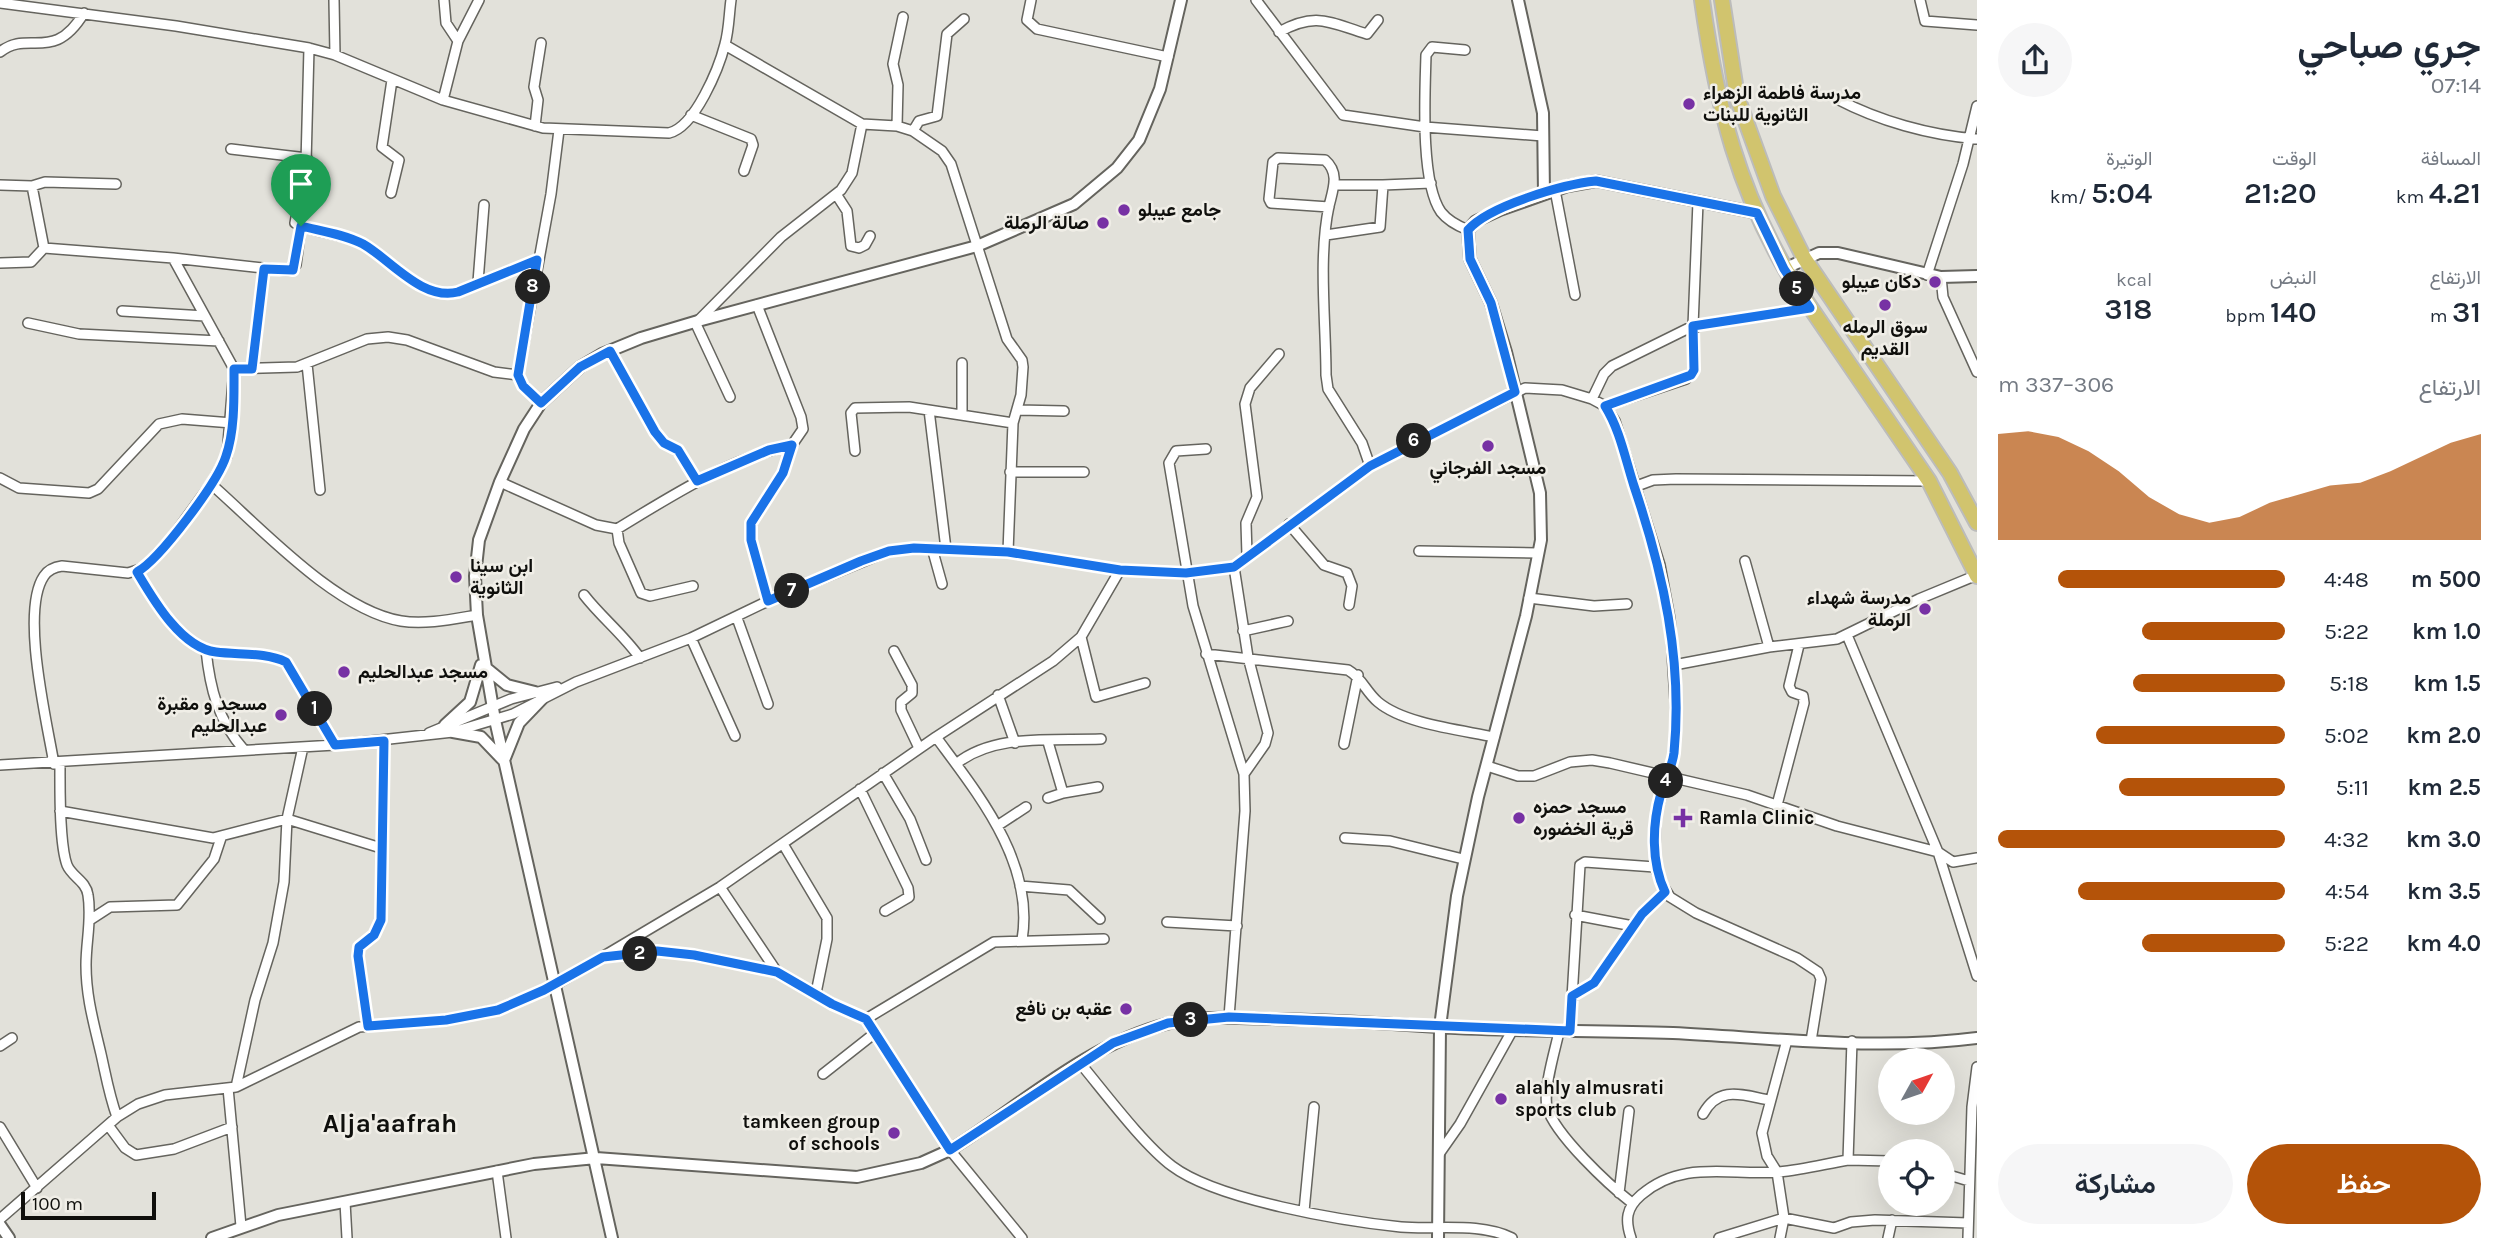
<!DOCTYPE html>
<html lang="ar">
<meta charset="utf-8">
<style>
:root{--surface:#fff;--page:#f6f6f7;--text:#1f2937;--muted:#747a83;--accent:#b45309}
body{margin:0;font-family:Karla,Vazirmatn,sans-serif;background:var(--page);color:var(--text);direction:rtl;height:100vh;display:flex;flex-direction:column;font-size:26px;white-space:nowrap}
*{box-sizing:border-box;margin:0}
p{font-size:23px;color:var(--muted)}
.icon{flex:none;width:38px;height:38px;fill:none;stroke:currentColor;stroke-width:2;stroke-linecap:round;stroke-linejoin:round}
.map{position:relative;flex:1;overflow:hidden;direction:ltr}
.panel{display:flex;flex-direction:column;background:var(--surface);width:525px}
.panel>*{flex:none}
.needle{width:46px;rotate:50deg}
.fabs{position:absolute;left:1878px;top:1048px;display:grid;gap:14px}
.fabs a{display:grid;place-items:center;width:77px;height:77px;border-radius:50%;background:var(--surface);box-shadow:0 7px 28px #0002;font-size:35px}
.scale{position:absolute;left:21px;bottom:18px;width:135px;box-sizing:border-box;padding-left:7px;border:4px solid #0f0f0c;border-top:0;font-size:19px;line-height:24px;white-space:nowrap;color:#0f0f0c;-webkit-text-stroke:5px #f0eee7;paint-order:stroke}
.pin{position:absolute;display:grid;place-items:center;width:60px;height:60px;color:#fff;margin:-72px -30px;border-radius:50% 50% 50% 0;rotate:-45deg;box-shadow:0 0 7px #0007}
.pin .icon{rotate:45deg}
.km{position:absolute;width:35px;height:35px;margin:-18px;border-radius:50%;background:#222;color:#fff;font-size:19px;line-height:35px;text-align:center}
.round{display:grid;place-items:center;flex:none;width:74px;height:74px;border-radius:37px;background:var(--page)}
.headline{display:flex;align-items:center;justify-content:space-between;height:119px;padding:0 21px}
h1{font-size:38px;font-weight:600;line-height:52px}
.metrics{display:grid;grid-template-columns:repeat(3,1fr);gap:10px;height:119px;padding:7px 21px}
.metrics div{display:grid;align-content:center}
.metrics b{font-size:30px;font-weight:600}
.metrics small{font-size:19px;font-weight:400}
.metrics p{font-size:19px}
.chart{height:196px;padding:14px 21px}
.chart p{display:flex;justify-content:space-between}
.chart svg{width:100%;height:126px;margin-top:7px;fill:var(--accent);opacity:.7}
.action{display:flex;gap:14px;margin-top:auto;padding:14px 21px}
.action a{flex:1;height:80px;border-radius:42px;background:var(--accent);color:#fff;font-size:28px;font-weight:600;line-height:80px;text-align:center}
.action a+a{background:var(--page);color:var(--text)}
ul{padding:0 21px;list-style:none;font-size:23px}
li{display:grid;grid-template-columns:112px 84px 1fr;align-items:center;height:52px}
li i{height:18px;border-radius:9px;background:var(--accent)}
main{display:flex;flex:1;min-height:0}
.map>svg:first-child{display:block}
.lines{fill:none;stroke-linecap:round;stroke-linejoin:round}
.minor-casing{stroke:#65645e;stroke-width:12}
.tertiary-casing{stroke:#65645e;stroke-width:14}
.primary-casing{stroke:#bcbcbb;stroke-width:18}
.minor{stroke:#fff;stroke-width:9}
.tertiary{stroke:#fff;stroke-width:10}
.primary{stroke:#d1c46e;stroke-width:14}
.route-casing{stroke:#fff;stroke-width:14}
.route{stroke:#1a73e8;stroke-width:9}
.poi-dot{fill:#7731a4;stroke:#f0eee7;stroke-width:2.5}
.labels{text-anchor:middle;dominant-baseline:central;stroke-width:5;stroke-linejoin:round;paint-order:stroke}
.poi-label{font-size:19px;font-weight:bold;fill:#0f0f0c;stroke:#f0eee7;text-anchor:start}
.district-label{font-size:26px;font-weight:bold;fill:#0f0f0c;stroke:#f0eee7}
</style>
<main>
<section class="panel">
<div class="headline"><div><h1>جري صباحي</h1><p>07:14</p></div><a class="round"><svg class="icon" aria-label="share" viewBox="0 0 24 24"><path d="M12 15V3M7 8l5-5 5 5M5 13v7h14v-7"/></svg></a></div>
<div class="metrics">
<div><p>المسافة</p><b>4.21<small> km</small></b></div>
<div><p>الوقت</p><b>21:20</b></div>
<div><p>الوتيرة</p><b>5:04<small> /km</small></b></div>
</div>
<div class="metrics">
<div><p>الارتفاع</p><b>31<small> m</small></b></div>
<div><p>النبض</p><b>140<small> bpm</small></b></div>
<div><p>kcal</p><b>318</b></div>
</div>
<div class="chart"><p><span>الارتفاع</span>306–337 m</p>
<svg viewBox="0 0 160 44" preserveAspectRatio="none"><path d="M0 44V7L10 6L20 8L30 13L40 20L50 29L60 35L70 38L80 36L90 31L100 28L110 25L120 24L130 20L140 15L150 10L160 7V44z"/></svg>
</div>
<ul>
<li><b>500 m</b>4:48<i style="width:79%"></i></li>
<li><b>1.0 km</b>5:22<i style="width:50%"></i></li>
<li><b>1.5 km</b>5:18<i style="width:53%"></i></li>
<li><b>2.0 km</b>5:02<i style="width:66%"></i></li>
<li><b>2.5 km</b>5:11<i style="width:58%"></i></li>
<li><b>3.0 km</b>4:32<i style="width:100%"></i></li>
<li><b>3.5 km</b>4:54<i style="width:72%"></i></li>
<li><b>4.0 km</b>5:22<i style="width:50%"></i></li>
</ul>
<div class="action"><a>حفظ</a><a>مشاركة</a></div>
</section>
<div class="map">
<svg width="1977" height="1238" viewBox="0 0 1977 1238">
<rect width="100%" height="100%" fill="#e2e1da"/>
<g class="lines">
<defs>
<path id="minor" d="M334,0L335,55
M444,0L446,23L458,41
M1031,0L1027,20L1037,29L1168,57
M1256,0L1343,115L1425,127L1543,136
M1920,0L1925,21L1977,25
M0,3L176,26L309,48L335,55L443,100L543,128L669,133C695,127 719,68 725,44C729,30 729,14 731,0
M1279,32C1317,11 1330,23 1367,34L1378,20
M725,45L862,124L897,126L913,131L942,151L951,164L1007,339L1022,360L1023,367L1021,395L1013,423L1008,552
M309,48L306,163L295,223C316,234 342,233 363,244C392,260 421,300 458,292L537,260
M1465,50L1432,47L1426,55C1425,92 1420,182 1441,212C1448,221 1458,226 1468,230
M0,52C29,29 53,64 84,13
M1837,99C1879,121 1929,135 1977,139
M443,100L458,41L479,0
M691,115L751,139L753,145L744,171
M535,126L538,100L534,87L541,43
M897,126L898,85L893,64L903,17
M913,131L919,121L937,116L947,34L964,19
M231,149L307,158
M0,185L32,186L44,248
M1335,185H1383
M32,186L45,182L116,184
M1555,190L1575,295
M391,193L399,160L382,147L392,80
M836,194L847,211L851,246L859,248L865,245L870,236
M1329,207L1271,203L1269,199L1273,162L1278,158L1325,160C1340,173 1333,189 1329,206C1318,257 1326,322 1326,375L1328,389L1362,443L1370,466
M1326,235L1380,227L1383,185L1431,183
M44,248L173,258L234,369L227,456L211,484L171,539L144,568L128,573L62,566C55,567 48,570 44,576C20,611 47,722 54,764
M173,258L289,271L296,265L301,226
M0,263L31,262L44,248
M1927,275L1963,164L1977,106
M1941,277L1943,297L1977,372
M478,282L484,205
M757,305L801,417L803,429L792,445L783,473L751,523V540L768,601
M122,311L205,316
M699,320L781,237L841,190L852,173L862,124
M695,322L730,397
M28,323L79,334L219,341
M610,351L655,432L664,443L678,450L697,481
M307,364L320,490
M234,369L297,367L367,339L388,337L407,340L494,372L518,375
M252,369L264,269
M1592,399L1604,374L1612,366L1693,326L1810,308
M541,403L523,386L518,375L551,194L559,130
M1605,406L1686,379L1694,370L1693,326L1698,202
M929,410L946,549
M1018,410L1064,411
M962,415V363
M1206,449L1176,451L1169,463L1193,606L1244,774L1245,811L1229,1017
M855,451L851,413L855,408L909,407L1013,423
M1010,472H1084
M0,478L19,488L89,493L98,489L159,424L182,419L232,423
M500,482L596,525L617,529C673,495 728,459 792,445
M211,484C261,528 336,610 401,621C425,625 453,619 477,615
M1634,487L1653,480L1676,479L1929,481
M1289,524L1324,565L1347,573L1352,586L1349,605
M617,529L619,543L641,593L650,596L693,586
M932,548L942,584
M1419,551L1538,553
M1247,555L1246,523L1257,497L1245,404L1250,388L1279,354
M1745,561L1769,647
M1234,567L1248,657L1268,733L1265,744L1244,774
M137,572C153,600 181,648 216,652C239,655 265,652 286,662L335,745
M584,595C601,617 623,634 640,658
M1529,598L1594,606L1627,604
M737,618L768,704
M1243,631L1288,621
M1847,635L1938,852L1977,976
M1081,637L1096,697L1145,683
M691,638L735,736
M206,650C210,689 218,720 244,750
M894,651L912,685V693L901,702V710L919,748
M1206,654L1348,670C1362,678 1366,692 1378,702C1404,724 1461,730 1494,737
M1674,665L1769,647L1837,639L1919,599L1977,575
M998,695L1015,743
M429,733L511,699L557,687
M936,737C978,794 1035,863 1022,940
M1048,742L1063,793L1098,787
M1344,744L1358,675
M60,763C60,787 59,843 67,865C72,877 86,881 88,895C92,919 86,941 86,965C86,997 94,1024 101,1054C106,1076 109,1095 117,1117
M956,764C994,733 1053,741 1101,739
M0,765L335,745L453,732L513,714L576,682L691,638L768,601L889,551L914,548L1008,552L1120,570L1186,573L1234,567L1370,466L1525,388L1562,390L1592,399L1605,406L1615,421L1660,565L1670,619L1676,716L1674,755L1656,813L1655,844V867L1663,886L1670,897L1696,913L1797,958L1818,972L1821,979L1811,1041
M1487,766L1518,776H1534L1570,762L1592,760L1610,763L1747,795L1837,826L1938,852L1953,862L1977,858
M883,773L910,819L926,860
M860,789L908,888L909,897L885,911
M1048,798L1063,793
M1777,805L1804,703L1803,696L1792,692L1789,686L1799,645
M60,811L213,838L287,819L381,848
M997,826L1026,807
M1345,838L1390,841L1463,859
M783,844L827,918V939L816,993
M1020,886L1069,890L1100,919
M720,887L777,972L833,1004L866,1019L950,1150L1022,1238
M1575,915L1633,926
M90,920L110,907L177,905L214,859L221,838
M1167,922L1237,926
M606,957L657,951L694,955L777,972
M1572,996L1594,983L1642,914L1665,892
M866,1019L994,942L1104,939
M368,1026L358,956L359,947L374,935L381,921L384,741
M1570,1031L1580,865L1585,862L1655,867
M1559,1032C1555,1050 1543,1090 1547,1107C1555,1135 1609,1185 1632,1203
M1852,1041L1848,1160L1890,1161
M0,1046L12,1038
M1080,1063C1105,1093 1143,1144 1172,1166C1217,1200 1343,1221 1401,1227C1437,1230 1479,1222 1512,1238
M823,1074L875,1033
M236,1087L255,1000L273,943L284,882L287,819L303,747
M228,1088L241,1226
M1703,1114C1719,1085 1742,1095 1769,1100
M108,1125L125,1148L136,1155L174,1149L232,1127
M0,1127L37,1188
M1439,1154L1460,1124L1512,1031
M497,1171L506,1238
M1942,1173L1969,1181
M1619,1193L1629,1111
M345,1202L347,1238
M1304,1211L1314,1107
M0,1219L117,1117L138,1104L165,1095L236,1087L359,1027L446,1020L497,1010L555,985L720,887L936,737L1053,661L1081,637L1120,570
M1631,1238C1625,1220 1626,1208 1641,1195C1683,1159 1729,1176 1779,1172C1802,1170 1825,1164 1848,1160
M1719,1238L1784,1218L1834,1228L1851,1222L1875,1220L1968,1223
M1780,1238L1784,1218L1777,1172L1767,1156L1762,1133L1787,1040
M1888,1238L1892,1220
M1968,1238L1972,1107L1977,1067"/>
<path id="tertiary" d="M1518,0L1543,113L1544,194
M1784,269L1819,253H1838L1941,277L1977,276
M486,668L507,685L535,692
M445,725L470,702L481,665
M453,732L481,737L503,760
M505,758L519,723L542,699
M0,1225L9,1238
M212,1238L278,1215L534,1164L596,1158L857,1177L921,1163L950,1150C1019,1107 1086,1045 1166,1024C1199,1015 1238,1018 1272,1019C1328,1020 1382,1023 1438,1027C1516,1032 1594,1030 1673,1033C1774,1038 1877,1051 1977,1038
M612,1238L495,720L477,615L475,576L479,540L500,482L524,429L541,403L580,367L602,354L641,338L698,321L977,246L1074,204L1117,168L1139,140L1160,89L1181,0
M1438,1238L1440,1027L1457,896L1478,797L1526,616L1541,540L1540,493L1506,352L1491,303L1470,259L1468,230L1476,221L1500,210L1568,186L1596,181L1757,213"/>
<path id="primary" d="M1702,0C1717,107 1738,192 1795,285L1929,481L1977,576
M1722,0L1737,97L1773,196L1804,258L1950,473L1977,523"/>
</defs>
<use href="#minor" class="minor-casing"/>
<use href="#tertiary" class="tertiary-casing"/>
<use href="#primary" class="primary-casing"/>
<use href="#minor" class="minor"/>
<use href="#tertiary" class="tertiary"/>
<use href="#primary" class="primary"/>
</g>
<g class="lines">
<defs>
<path id="route" d="M1596,181L1757,213L1784,269L1810,308L1693,326L1694,370L1691,375L1605,406C1620,430 1625,458 1634,486C1663,572 1683,660 1674,753C1672,768 1665,779 1661,793C1652,825 1651,862 1665,892L1642,914L1594,983L1572,996L1570,1031L1229,1017L1168,1023L1113,1043L950,1150L866,1019L832,1004L777,972L694,955L657,951L603,957L544,990L498,1010L446,1020L368,1026L358,956L359,947L374,935L381,920L384,741L335,745L286,662C265,652 239,655 216,652C181,648 153,599 137,572C160,559 218,482 226,456C235,430 234,397 234,369H252L264,269L293,270L301,226C321,231 344,234 363,244C391,260 422,301 458,292L537,260L518,375L523,386L541,403L580,367L610,351L655,432L664,443L678,450L697,481L769,450L792,445L783,473L751,523V540L768,601L861,561L889,551L914,548L1008,552L1120,570L1186,573L1234,567L1370,466L1515,392L1491,303L1470,259L1468,230C1488,206 1564,184 1596,181Z"/>
</defs>
<use href="#route" class="route-casing"/>
<use href="#route" class="route"/>
</g>
<g class="poi-dot">
<circle cx="1689" cy="104" r="7"/>
<circle cx="1124" cy="210" r="7"/>
<circle cx="1103" cy="223" r="7"/>
<circle cx="1935" cy="282" r="7"/>
<circle cx="1885" cy="305" r="7"/>
<circle cx="1488" cy="446" r="7"/>
<circle cx="456" cy="577" r="7"/>
<circle cx="1925" cy="609" r="7"/>
<circle cx="344" cy="672" r="7"/>
<circle cx="281" cy="715" r="7"/>
<circle cx="1519" cy="818" r="7"/>
<path d="M1679.5 807.5h7v7h7v7h-7v7h-7v-7h-7v-7h7z"/>
<circle cx="1126" cy="1009" r="7"/>
<circle cx="1501" cy="1099" r="7"/>
<circle cx="894" cy="1133" r="7"/>
</g>
<g class="labels">
<g class="poi-label">
<text x="1703" y="93">مدرسة فاطمة الزهراء<tspan x="1703" dy="22">الثانوية للبنات</tspan></text>
<text x="1138" y="210">جامع عيبلو</text>
<text x="1089" y="223" text-anchor="end">صالة الرملة</text>
<text x="1921" y="282" text-anchor="end">دكان عيبلو</text>
<text x="1885" y="327" text-anchor="middle">سوق الرمله<tspan x="1885" dy="22">القديم</tspan></text>
<text x="1488" y="468" text-anchor="middle">مسجد الفرجاني</text>
<text x="470" y="566">ابن سينا<tspan x="470" dy="22">الثانوية</tspan></text>
<text x="1911" y="598" text-anchor="end">مدرسة شهداء<tspan x="1911" dy="22">الرملة</tspan></text>
<text x="358" y="672">مسجد عبدالحليم</text>
<text x="267" y="704" text-anchor="end">مسجد و مقبرة<tspan x="267" dy="22">عبدالحليم</tspan></text>
<text x="1533" y="807">مسجد حمزه<tspan x="1533" dy="22">قرية الخضوره</tspan></text>
<text x="1699" y="818">Ramla Clinic</text>
<text x="1112" y="1009" text-anchor="end">عقبه بن نافع</text>
<text x="1515" y="1088">alahly almusrati<tspan x="1515" dy="22">sports club</tspan></text>
<text x="880" y="1122" text-anchor="end">tamkeen group<tspan x="880" dy="22">of schools</tspan></text>
</g>
<g class="district-label">
<text x="390" y="1123">Alja'aafrah</text>
</g>
</g>
</svg>
<div class="fabs">
<a><svg class="needle" viewBox="-14 -14 28 28"><path d="M0-13l5 13h-10z" fill="#e53935"/><path d="M0 13l5-13h-10z" fill="#747a83"/></svg></a>
<a><svg class="icon" aria-label="locate" viewBox="0 0 24 24"><circle cx="12" cy="12" r="6"/><path d="M12 2v4M12 18v4M2 12h4M18 12h4"/></svg></a>
</div>
<div class="scale">100 m</div>
<div class="pin" style="left:301px;top:226px;background:#1e9e55"><svg class="icon" aria-label="arrive" viewBox="0 0 24 24"><path d="M6 21V4h12l-3 4 3 4H6"/></svg></div>
<b class="km" style="left:315px;top:709px">1</b>
<b class="km" style="left:640px;top:954px">2</b>
<b class="km" style="left:1191px;top:1020px">3</b>
<b class="km" style="left:1666px;top:781px">4</b>
<b class="km" style="left:1797px;top:289px">5</b>
<b class="km" style="left:1414px;top:441px">6</b>
<b class="km" style="left:792px;top:591px">7</b>
<b class="km" style="left:533px;top:287px">8</b>
</div>
</main>
